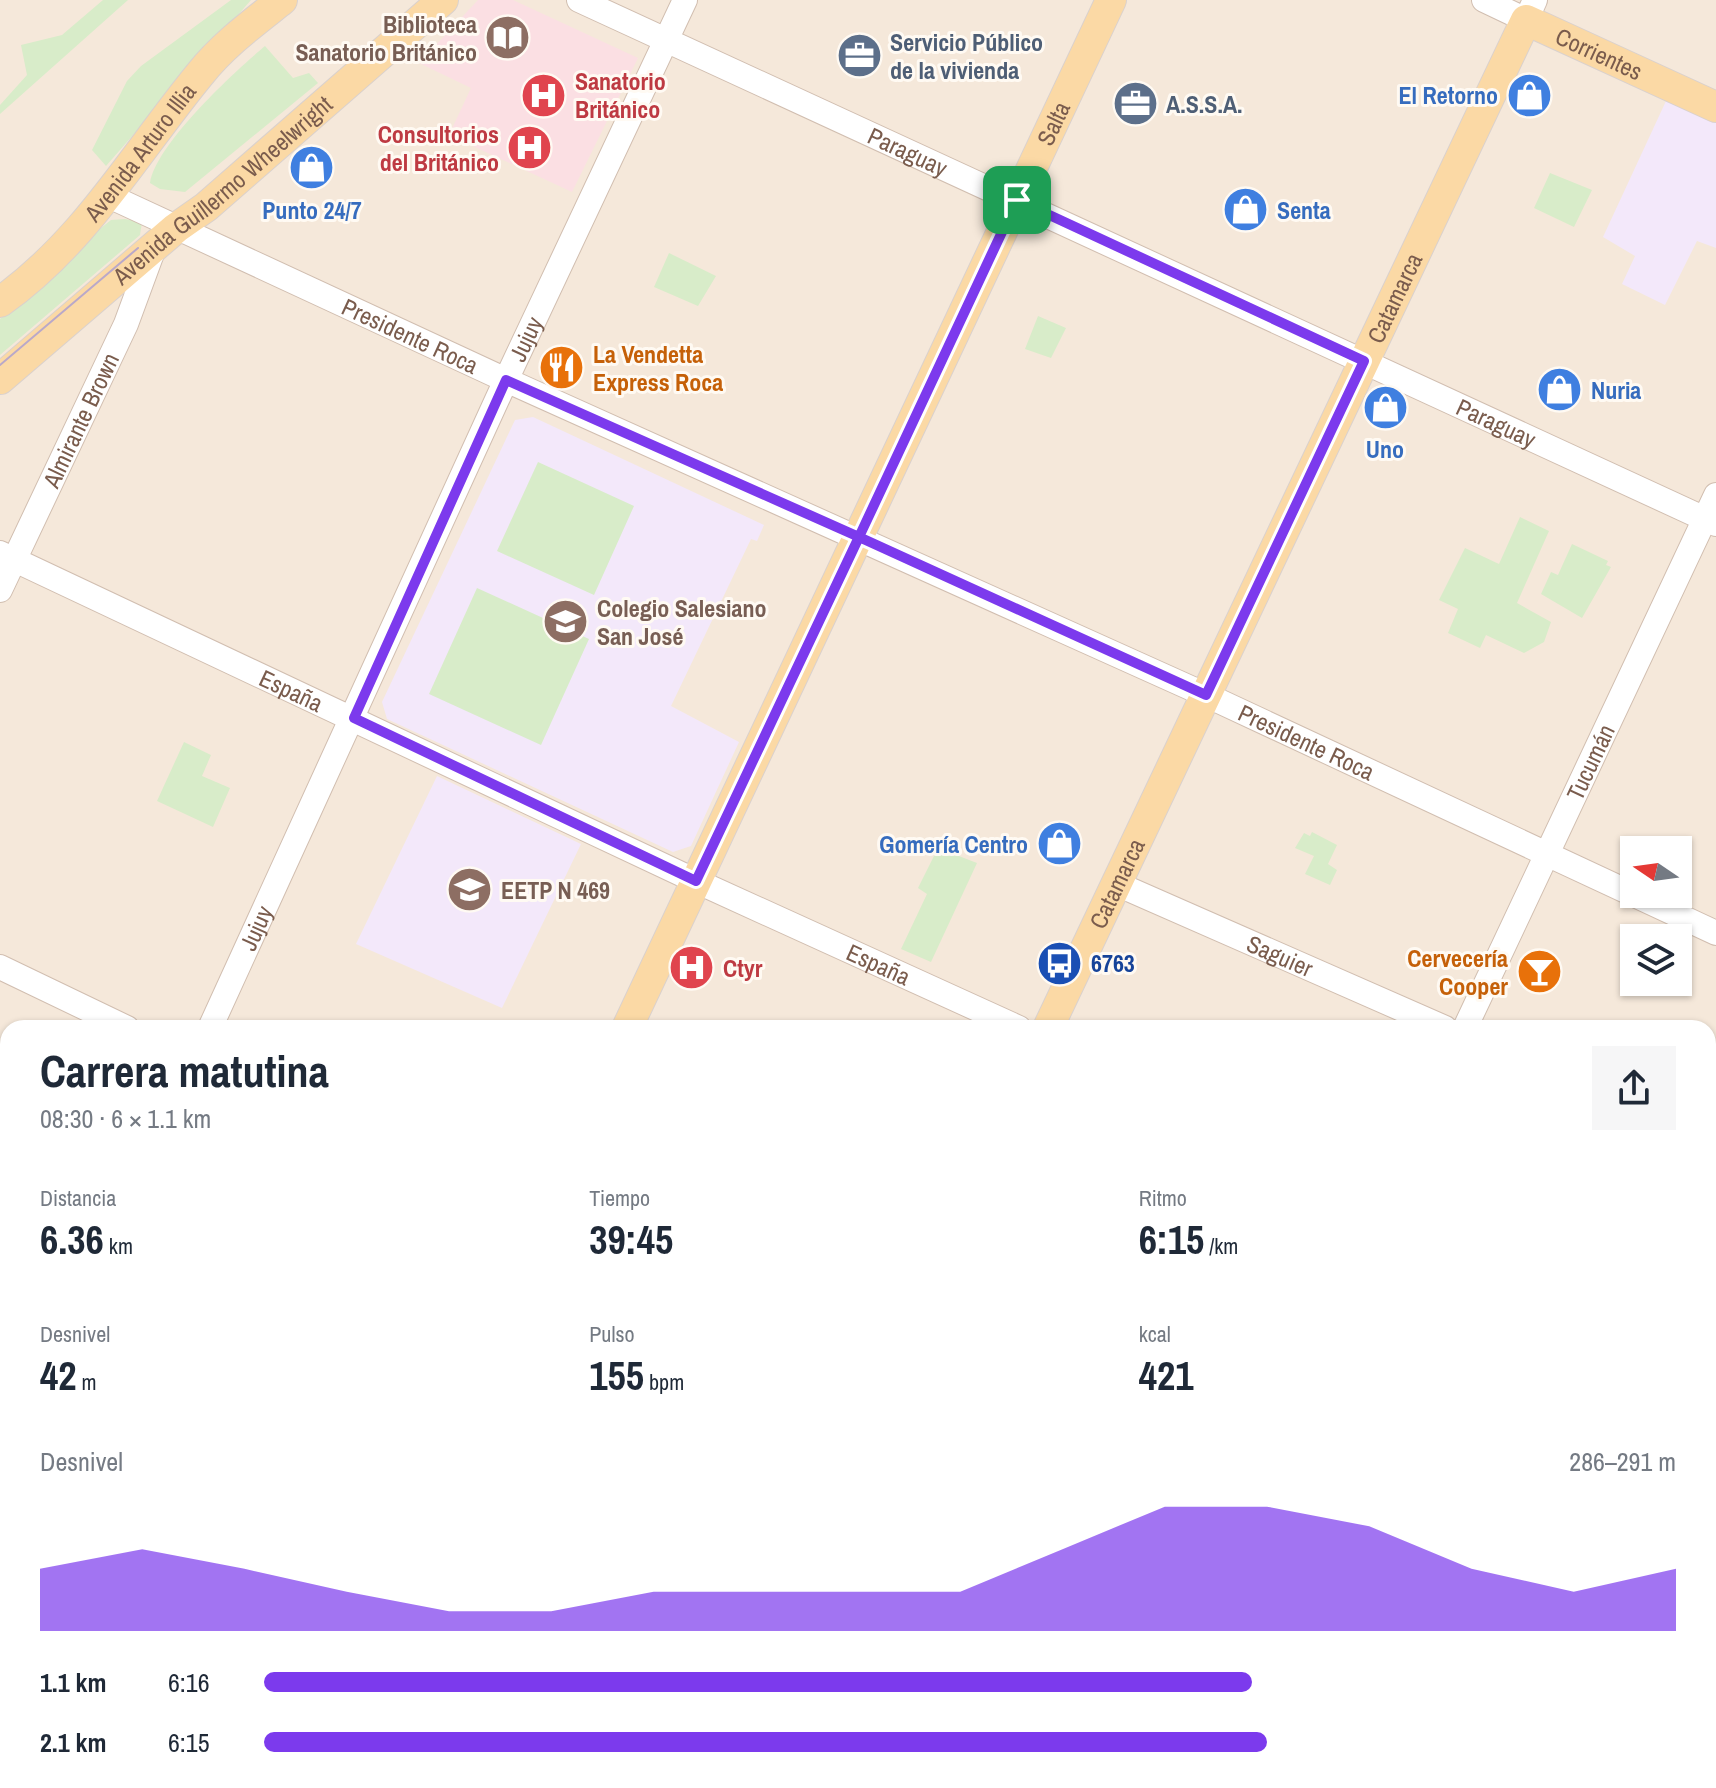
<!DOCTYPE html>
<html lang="es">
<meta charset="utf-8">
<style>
:root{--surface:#fff;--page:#f6f6f7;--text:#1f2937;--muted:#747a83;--accent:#7c3aed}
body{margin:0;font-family:"Archivo Narrow",sans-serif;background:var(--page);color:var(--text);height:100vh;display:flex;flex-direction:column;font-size:30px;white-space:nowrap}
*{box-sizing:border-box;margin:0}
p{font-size:26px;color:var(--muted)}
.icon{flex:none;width:44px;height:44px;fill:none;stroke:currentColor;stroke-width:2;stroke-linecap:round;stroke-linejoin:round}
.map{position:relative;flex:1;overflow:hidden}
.details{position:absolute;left:0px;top:1020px;width:1716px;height:768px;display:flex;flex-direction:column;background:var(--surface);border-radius:24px 24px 0 0;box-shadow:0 2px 6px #0004}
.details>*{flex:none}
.needle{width:52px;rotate:283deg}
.controls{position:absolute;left:1620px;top:836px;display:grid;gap:16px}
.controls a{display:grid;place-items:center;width:72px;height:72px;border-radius:0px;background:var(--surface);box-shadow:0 2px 6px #0004;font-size:40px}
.pin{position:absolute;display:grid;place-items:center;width:68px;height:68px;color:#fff;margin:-34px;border-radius:16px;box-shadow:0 4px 12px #0006}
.round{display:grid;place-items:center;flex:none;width:84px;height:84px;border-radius:0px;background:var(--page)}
.overview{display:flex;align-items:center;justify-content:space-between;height:136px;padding:0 40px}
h1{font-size:44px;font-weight:700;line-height:60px}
.figures{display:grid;grid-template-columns:repeat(3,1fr);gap:12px;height:136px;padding:8px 40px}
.figures div{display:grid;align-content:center}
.figures b{font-size:40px;font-weight:700}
.figures small{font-size:22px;font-weight:400}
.figures p{font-size:22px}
.chart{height:224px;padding:16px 40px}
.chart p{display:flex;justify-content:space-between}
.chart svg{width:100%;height:144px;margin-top:8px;fill:var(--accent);opacity:.7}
ul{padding:0 40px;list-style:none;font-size:26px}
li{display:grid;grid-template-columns:128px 96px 1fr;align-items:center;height:60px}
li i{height:20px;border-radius:10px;background:var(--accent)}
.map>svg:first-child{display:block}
.residential{fill:#f5e8da;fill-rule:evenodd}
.education{fill:#f3e8fa}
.medical{fill:#fbdfe3}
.green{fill:#d8ecc9}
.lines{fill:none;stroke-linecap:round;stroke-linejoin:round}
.minor-casing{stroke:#d1beb0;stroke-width:26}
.major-casing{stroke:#dad1cd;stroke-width:32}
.minor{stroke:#fff;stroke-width:24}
.major{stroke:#fbd9a5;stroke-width:30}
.tram{stroke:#b9a8c9;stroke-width:2}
.route-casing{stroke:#fff;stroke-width:16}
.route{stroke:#7c3aed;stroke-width:10}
.labels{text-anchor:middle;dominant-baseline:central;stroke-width:6;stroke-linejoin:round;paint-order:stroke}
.education-label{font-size:24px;font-weight:bold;fill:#785e54;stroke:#fffaf3;text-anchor:start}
.service-label{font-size:24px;font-weight:bold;fill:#4e5e75;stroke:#fffaf3;text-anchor:start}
.street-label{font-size:24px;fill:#7a5c4d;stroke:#fffaf3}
.health-label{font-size:24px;font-weight:bold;fill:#be3a42;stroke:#fffaf3;text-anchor:start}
.shop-label{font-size:24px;font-weight:bold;fill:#366cbe;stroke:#fffaf3;text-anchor:end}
.food-label{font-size:24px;font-weight:bold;fill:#c56008;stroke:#fffaf3;text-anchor:start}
.transit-label{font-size:24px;font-weight:bold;fill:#164399;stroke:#fffaf3;text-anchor:start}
</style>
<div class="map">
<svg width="1716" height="1788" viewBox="0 0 1716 1788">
<rect width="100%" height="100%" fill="#fdf6ec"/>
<path class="residential" d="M0,0H1716V1788H0ZM1634,850H1678V894H1634ZM1634,938H1678V982H1634ZM8,1028H1708V1780H8Z"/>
<path class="education" d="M1666,101L1716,123V248L1697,241L1665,305L1622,284L1635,256L1603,237Z
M533,417L764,525L757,541L751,539L671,706L739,742L691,846L673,852L387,719L382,702L515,420Z
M437,776L581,844L502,1008L356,944Z
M0,1577L8,1580V1681L0,1677Z"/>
<path class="medical" d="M478,0H513L638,58L572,192L449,135L471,88L419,63Z"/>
<path class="green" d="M103,0H128L0,114V105L27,75L21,45L62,35Z
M231,0H251L106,166L92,150L127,81L141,66Z
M265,46L293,78L309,73L318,83L185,192L160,189L150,183C156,144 234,72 265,46Z
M1550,173L1592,190L1574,227L1534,208Z
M125,219L142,222L140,235L0,355V319L96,232L111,220Z
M669,253L716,276L698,306L654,287Z
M1038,316L1066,328L1051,358L1025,349Z
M538,462L634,506L594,595L497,551Z
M1520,517L1549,531L1517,603L1551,622L1544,642L1524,653L1486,635L1480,648L1448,633L1458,609L1439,600L1465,548L1499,564Z
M1572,544L1608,561L1606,565L1611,567L1582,618L1541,594L1551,572L1558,575Z
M477,588L589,639L541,745L429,694Z
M184,742L211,755L202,776L230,788L213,827L157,801Z
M1312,832L1337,845L1328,864L1337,870L1330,885L1305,874L1314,856L1295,848L1304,833L1310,836Z
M938,848L977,863L931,962L901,949L927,894L918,888Z"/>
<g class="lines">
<defs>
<g id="minor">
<path id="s1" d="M579,0L1716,524"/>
<path d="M1484,0L1526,20L1535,0"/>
<path id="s2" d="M109,196L506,380L1206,695L1716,933"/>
<path id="s3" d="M0,553L696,881L1019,1028"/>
<path id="s4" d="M0,590L126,324L154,248"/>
<path id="s5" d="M1117,884L1445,1028"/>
<path d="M0,967L127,1028"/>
<path id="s6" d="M210,1028L506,380L685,0"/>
<path id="s7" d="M1465,1028L1716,495"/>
<path d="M1708,1348L1716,1352"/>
<path d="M0,1362L8,1366"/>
<path d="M1708,1406L1716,1389"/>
<path d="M0,1484L8,1467"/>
<path d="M1708,1762L1716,1766"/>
<path d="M908,1780L925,1788"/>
<path d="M0,1785L7,1788"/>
<path d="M1107,1788L1111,1780"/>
<path d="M1527,1788L1531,1780"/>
</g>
<g id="major">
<path id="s8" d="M0,302C85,242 135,153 200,74C223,45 253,23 282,0"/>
<path id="s9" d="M0,379L176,228L206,207L443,0"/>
<path id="s10" d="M627,1028L1111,0"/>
<path id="s11" d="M1048,1028L1526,20L1716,107"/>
<path d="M268,1788L272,1780"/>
<path d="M688,1788L692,1780"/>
</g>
</defs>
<use href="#minor" class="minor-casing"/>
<use href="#major" class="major-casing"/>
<use href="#minor" class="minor"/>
<use href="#major" class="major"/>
<path class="tram" d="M0,365L138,248"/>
</g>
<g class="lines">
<defs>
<path id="route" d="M1017,200L859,537L506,380L354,718L696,881L859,537L1206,695L1364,361L1017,200"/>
</defs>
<use href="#route" class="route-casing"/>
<use href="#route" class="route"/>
</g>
<defs>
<symbol id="library-disc" viewBox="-11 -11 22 22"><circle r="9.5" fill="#8d6e63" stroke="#fffaf3"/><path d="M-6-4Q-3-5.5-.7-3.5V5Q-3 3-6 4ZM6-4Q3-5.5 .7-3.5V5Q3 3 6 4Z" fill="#fff"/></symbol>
<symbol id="office-disc" viewBox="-11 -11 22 22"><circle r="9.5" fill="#5c6f8a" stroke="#fffaf3"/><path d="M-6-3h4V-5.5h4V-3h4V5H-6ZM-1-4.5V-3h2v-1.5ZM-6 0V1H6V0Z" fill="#fff"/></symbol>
<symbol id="hospital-disc" viewBox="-11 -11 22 22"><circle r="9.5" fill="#e0444e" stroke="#fffaf3"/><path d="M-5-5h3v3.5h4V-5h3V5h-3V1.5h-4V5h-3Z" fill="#fff"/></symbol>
<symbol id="shop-disc" viewBox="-11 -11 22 22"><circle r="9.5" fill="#3f7fe0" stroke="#fffaf3"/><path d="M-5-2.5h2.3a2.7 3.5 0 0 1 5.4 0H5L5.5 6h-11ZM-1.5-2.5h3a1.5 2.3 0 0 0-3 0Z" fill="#fff"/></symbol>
<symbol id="restaurant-disc" viewBox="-11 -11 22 22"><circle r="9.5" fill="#e8710a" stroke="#fffaf3"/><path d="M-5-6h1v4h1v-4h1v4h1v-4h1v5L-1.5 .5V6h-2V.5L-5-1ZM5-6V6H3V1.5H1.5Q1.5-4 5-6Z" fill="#fff"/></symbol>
<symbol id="university-disc" viewBox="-11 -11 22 22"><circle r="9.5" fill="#8d6e63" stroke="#fffaf3"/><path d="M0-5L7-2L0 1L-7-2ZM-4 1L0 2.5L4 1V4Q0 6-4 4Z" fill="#fff"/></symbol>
<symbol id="school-disc" viewBox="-11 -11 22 22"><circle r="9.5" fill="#8d6e63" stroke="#fffaf3"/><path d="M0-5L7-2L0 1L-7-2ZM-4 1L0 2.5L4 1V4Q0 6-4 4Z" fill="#fff"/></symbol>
<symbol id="bus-disc" viewBox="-11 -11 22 22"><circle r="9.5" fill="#1a4fb4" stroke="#fffaf3"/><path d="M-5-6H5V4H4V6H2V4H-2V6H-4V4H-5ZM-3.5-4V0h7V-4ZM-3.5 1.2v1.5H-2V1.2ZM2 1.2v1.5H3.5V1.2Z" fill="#fff"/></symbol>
<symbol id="bar-disc" viewBox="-11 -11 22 22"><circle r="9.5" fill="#e8710a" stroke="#fffaf3"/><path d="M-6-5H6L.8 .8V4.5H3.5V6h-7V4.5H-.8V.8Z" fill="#fff"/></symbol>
</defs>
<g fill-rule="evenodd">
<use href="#library-disc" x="482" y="12" width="51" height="51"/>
<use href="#office-disc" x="834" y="30" width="51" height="51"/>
<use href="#hospital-disc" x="518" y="70" width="51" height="51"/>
<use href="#shop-disc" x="1504" y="70" width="51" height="51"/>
<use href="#office-disc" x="1110" y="78" width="51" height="51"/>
<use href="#hospital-disc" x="504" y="122" width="51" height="51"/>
<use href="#shop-disc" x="286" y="142" width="51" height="51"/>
<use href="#shop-disc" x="1220" y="184" width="51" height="51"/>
<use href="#restaurant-disc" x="536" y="342" width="51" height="51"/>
<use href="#shop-disc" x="1534" y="364" width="51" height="51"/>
<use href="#shop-disc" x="1360" y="382" width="51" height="51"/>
<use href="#university-disc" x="540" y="596" width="51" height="51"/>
<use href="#shop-disc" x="1034" y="818" width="51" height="51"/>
<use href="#school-disc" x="444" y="864" width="51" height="51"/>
<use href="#bus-disc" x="1034" y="938" width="51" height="51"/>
<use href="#hospital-disc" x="666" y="942" width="51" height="51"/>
<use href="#bar-disc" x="1514" y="946" width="51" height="51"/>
</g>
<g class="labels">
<g class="education-label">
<text x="477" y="24" text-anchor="end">Biblioteca<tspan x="477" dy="28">Sanatorio Británico</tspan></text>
<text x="597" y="608">Colegio Salesiano<tspan x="597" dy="28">San José</tspan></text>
<text x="501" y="890">EETP N 469</text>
</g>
<g class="service-label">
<text x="890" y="42">Servicio Público<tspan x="890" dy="28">de la vivienda</tspan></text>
<text x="1166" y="104">A.S.S.A.</text>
</g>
<g class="street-label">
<text stroke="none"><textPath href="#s11" startOffset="1196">Corrientes</textPath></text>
<text stroke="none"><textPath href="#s10" startOffset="1000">Salta</textPath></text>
<text stroke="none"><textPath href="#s1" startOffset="362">Paraguay</textPath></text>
<text stroke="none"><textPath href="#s8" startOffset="206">Avenida Arturo Illia</textPath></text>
<text stroke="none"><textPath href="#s9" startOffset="292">Avenida Guillermo Wheelwright</textPath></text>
<text stroke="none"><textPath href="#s11" startOffset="808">Catamarca</textPath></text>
<text stroke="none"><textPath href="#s2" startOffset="332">Presidente Roca</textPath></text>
<text stroke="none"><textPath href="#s6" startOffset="758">Jujuy</textPath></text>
<text stroke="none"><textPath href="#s4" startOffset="188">Almirante Brown</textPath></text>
<text stroke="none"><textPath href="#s1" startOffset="1010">Paraguay</textPath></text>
<text stroke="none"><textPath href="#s3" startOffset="322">España</textPath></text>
<text stroke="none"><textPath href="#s2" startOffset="1316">Presidente Roca</textPath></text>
<text stroke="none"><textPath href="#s7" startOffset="294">Tucumán</textPath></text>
<text stroke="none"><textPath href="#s11" startOffset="160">Catamarca</textPath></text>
<text stroke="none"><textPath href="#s6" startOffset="110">Jujuy</textPath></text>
<text stroke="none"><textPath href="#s5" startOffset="178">Saguier</textPath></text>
<text stroke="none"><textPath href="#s3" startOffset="970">España</textPath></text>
</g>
<g class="health-label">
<text x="575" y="81">Sanatorio<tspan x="575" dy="28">Británico</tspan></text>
<text x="499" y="134" text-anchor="end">Consultorios<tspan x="499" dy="28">del Británico</tspan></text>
<text x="723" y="968">Ctyr</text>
</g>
<g class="shop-label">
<text x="1498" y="95">El Retorno</text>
<text x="312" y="210" text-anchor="middle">Punto 24/7</text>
<text x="1277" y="210" text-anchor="start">Senta</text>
<text x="1591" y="390" text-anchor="start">Nuria</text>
<text x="1385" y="449" text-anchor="middle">Uno</text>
<text x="1028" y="844">Gomería Centro</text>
</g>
<g class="food-label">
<text x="593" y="354">La Vendetta<tspan x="593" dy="28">Express Roca</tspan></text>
<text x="1508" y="958" text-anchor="end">Cervecería<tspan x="1508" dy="28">Cooper</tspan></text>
</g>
<g class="transit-label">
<text x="1091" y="963">6763</text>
</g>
</g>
</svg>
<div class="controls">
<a><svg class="needle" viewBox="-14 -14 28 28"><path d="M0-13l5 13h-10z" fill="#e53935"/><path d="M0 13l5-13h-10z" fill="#747a83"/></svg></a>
<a><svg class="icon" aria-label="layers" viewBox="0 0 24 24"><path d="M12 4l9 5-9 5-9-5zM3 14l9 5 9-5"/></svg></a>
</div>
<div class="pin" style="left:1017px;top:200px;background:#1e9e55"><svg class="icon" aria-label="arrive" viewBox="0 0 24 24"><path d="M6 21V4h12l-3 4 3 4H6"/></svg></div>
<section class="details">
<div class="overview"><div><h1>Carrera matutina</h1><p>08:30 · 6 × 1.1 km</p></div><a class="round"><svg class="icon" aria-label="share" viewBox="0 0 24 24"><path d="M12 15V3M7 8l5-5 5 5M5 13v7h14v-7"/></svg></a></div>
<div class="figures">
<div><p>Distancia</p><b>6.36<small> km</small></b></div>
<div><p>Tiempo</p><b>39:45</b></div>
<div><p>Ritmo</p><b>6:15<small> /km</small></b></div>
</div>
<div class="figures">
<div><p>Desnivel</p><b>42<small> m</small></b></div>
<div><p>Pulso</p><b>155<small> bpm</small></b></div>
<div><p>kcal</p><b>421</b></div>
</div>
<div class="chart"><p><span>Desnivel</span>286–291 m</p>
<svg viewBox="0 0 160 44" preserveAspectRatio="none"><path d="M0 44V25L10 19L20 25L30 32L40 38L50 38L60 32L70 32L80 32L90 32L100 19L110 6L120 6L130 12L140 25L150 32L160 25V44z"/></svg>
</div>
<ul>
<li><b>1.1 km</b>6:16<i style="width:70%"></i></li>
<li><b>2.1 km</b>6:15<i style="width:71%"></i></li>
</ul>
</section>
</div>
